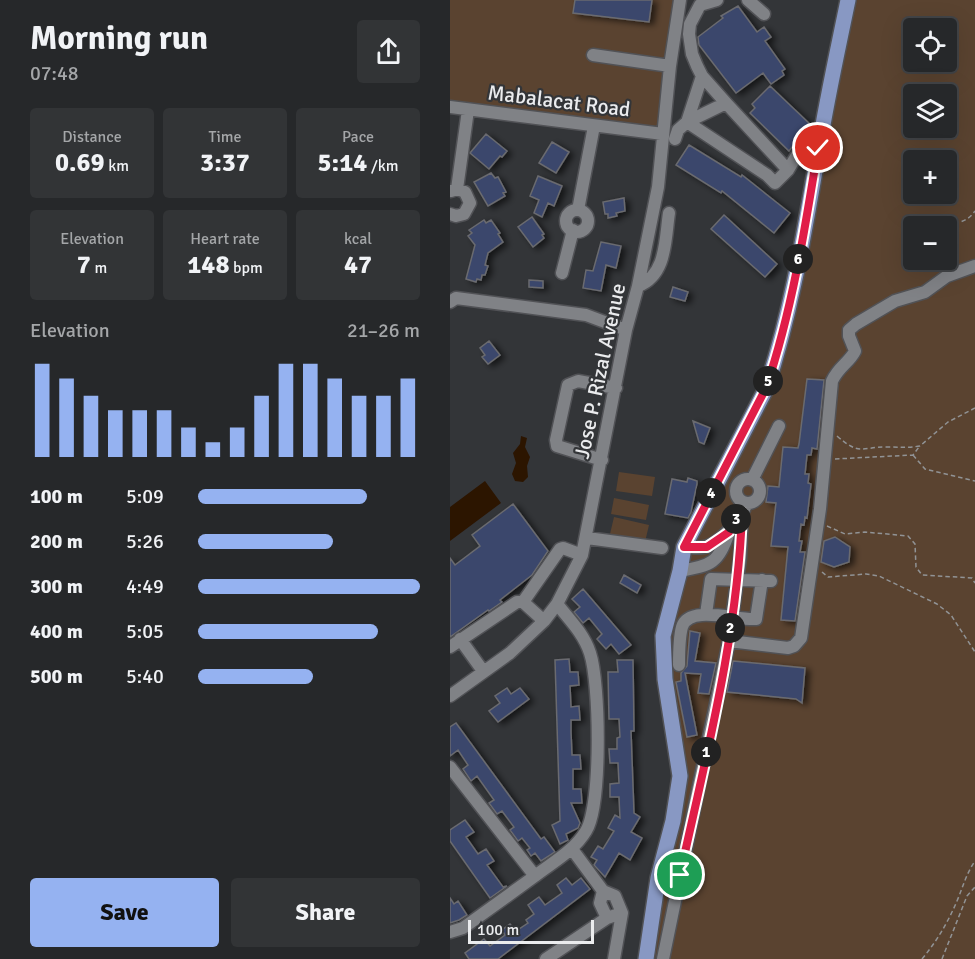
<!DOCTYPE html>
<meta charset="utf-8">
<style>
:root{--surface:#26282a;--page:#323436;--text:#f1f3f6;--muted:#a4a6a8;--line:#424447;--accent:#95b2f1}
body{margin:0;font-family:Signika,sans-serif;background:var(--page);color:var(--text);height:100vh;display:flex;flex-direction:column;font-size:22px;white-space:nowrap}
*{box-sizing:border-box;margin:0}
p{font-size:20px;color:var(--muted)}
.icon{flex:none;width:33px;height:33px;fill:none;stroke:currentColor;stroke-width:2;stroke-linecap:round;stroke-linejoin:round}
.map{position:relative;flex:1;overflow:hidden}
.sheet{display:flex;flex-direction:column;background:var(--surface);width:450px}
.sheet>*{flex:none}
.buttons{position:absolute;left:453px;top:18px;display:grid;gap:12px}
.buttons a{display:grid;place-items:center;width:54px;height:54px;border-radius:6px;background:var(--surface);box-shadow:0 6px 24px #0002,0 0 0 2px var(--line);font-size:30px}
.scale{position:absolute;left:18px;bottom:15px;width:126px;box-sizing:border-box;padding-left:6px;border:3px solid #ebecee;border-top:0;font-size:16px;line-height:21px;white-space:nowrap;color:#ebecee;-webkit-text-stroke:4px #333538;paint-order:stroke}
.pin{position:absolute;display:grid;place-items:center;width:51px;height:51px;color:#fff;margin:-26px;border:3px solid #fff;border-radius:50%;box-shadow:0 2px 6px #0007}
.km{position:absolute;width:30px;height:30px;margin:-15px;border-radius:50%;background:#222;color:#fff;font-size:16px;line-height:30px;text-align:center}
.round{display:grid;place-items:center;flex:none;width:63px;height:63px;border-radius:6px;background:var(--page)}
.head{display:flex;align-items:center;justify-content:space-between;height:102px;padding:0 30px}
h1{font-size:33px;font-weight:700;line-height:45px}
.stats{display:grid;grid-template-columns:repeat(3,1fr);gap:9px;height:102px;padding:6px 30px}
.stats div{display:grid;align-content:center;border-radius:6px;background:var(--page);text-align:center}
.stats b{font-size:26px;font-weight:700}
.stats small{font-size:16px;font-weight:400}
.stats p{font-size:16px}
.chart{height:168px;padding:12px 30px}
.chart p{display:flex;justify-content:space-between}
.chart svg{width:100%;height:108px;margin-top:6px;stroke:var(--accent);stroke-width:6}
.action{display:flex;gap:12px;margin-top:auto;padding:12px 30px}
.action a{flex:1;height:69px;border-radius:6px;background:var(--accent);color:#111;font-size:24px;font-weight:700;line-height:69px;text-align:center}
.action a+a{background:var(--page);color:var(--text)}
ul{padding:0 30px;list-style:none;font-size:20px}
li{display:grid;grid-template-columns:96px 72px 1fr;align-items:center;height:45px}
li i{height:15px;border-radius:8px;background:var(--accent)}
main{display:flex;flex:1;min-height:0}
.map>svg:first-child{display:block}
.green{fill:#5a4330;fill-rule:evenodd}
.water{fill:#2c1500}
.building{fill:#3a466c;stroke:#6a6b6f;stroke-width:1.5;filter:url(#shadow)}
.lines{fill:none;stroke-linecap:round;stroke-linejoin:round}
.minor-casing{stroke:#515256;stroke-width:15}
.major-casing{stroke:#515256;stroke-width:18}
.path{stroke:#919395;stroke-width:1.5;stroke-dasharray:4.5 3;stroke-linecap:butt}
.minor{stroke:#808286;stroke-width:12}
.major{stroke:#8898c3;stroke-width:15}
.route-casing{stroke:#fff;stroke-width:12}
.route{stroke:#e11d48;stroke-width:8}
.labels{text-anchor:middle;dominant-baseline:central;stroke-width:4.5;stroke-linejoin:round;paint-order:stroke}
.street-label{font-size:21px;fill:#ebecee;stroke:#333538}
</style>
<main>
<section class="sheet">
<div class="head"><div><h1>Morning run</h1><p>07:48</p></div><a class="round"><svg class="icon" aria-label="share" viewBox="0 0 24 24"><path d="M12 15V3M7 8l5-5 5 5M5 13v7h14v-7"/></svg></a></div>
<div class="stats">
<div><p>Distance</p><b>0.69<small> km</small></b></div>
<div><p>Time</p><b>3:37</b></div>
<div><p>Pace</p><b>5:14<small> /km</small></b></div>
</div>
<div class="stats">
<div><p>Elevation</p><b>7<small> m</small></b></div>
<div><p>Heart rate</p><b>148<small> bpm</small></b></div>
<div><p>kcal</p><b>47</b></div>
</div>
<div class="chart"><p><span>Elevation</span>21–26 m</p>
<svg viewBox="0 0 160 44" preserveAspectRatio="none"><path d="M5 44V6M15 44V12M25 44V19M35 44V25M45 44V25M55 44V25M65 44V32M75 44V38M85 44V32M95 44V19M105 44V6M115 44V6M125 44V12M135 44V19M145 44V19M155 44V12"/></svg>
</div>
<ul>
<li><b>100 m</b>5:09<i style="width:76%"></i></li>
<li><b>200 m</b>5:26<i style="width:61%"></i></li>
<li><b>300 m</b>4:49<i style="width:100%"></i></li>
<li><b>400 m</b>5:05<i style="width:81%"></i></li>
<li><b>500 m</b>5:40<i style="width:52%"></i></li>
</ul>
<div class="action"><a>Save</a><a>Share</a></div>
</section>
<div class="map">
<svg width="525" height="959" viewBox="0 0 525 959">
<defs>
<filter id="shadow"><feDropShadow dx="4.5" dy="2.5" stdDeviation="3" flood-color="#0009"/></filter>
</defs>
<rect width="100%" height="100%" fill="#333538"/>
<path class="green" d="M0,0H224L215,55L210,123L208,126L172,124L0,101Z
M405,0H525V959H201L207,923L231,801L235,760L218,645L234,577L248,535L322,391L330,370ZM464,28H496V62H464ZM464,94H496V128H464ZM464,160H496V194H464ZM464,226H496V260H464Z
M169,472L205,477L202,496L166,491Z
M164,498L199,505L196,520L161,514Z
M164,517L199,525L195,542L160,534Z"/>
<path class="water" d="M71,436L77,438L75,447L80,457L77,466L78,477L73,482L65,481L62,474L66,463L63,453L70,444Z
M35,481L51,503L0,541V507Z"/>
<path class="building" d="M125,0H202L199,22L123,13Z
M288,6L307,32L314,27L321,37L315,41L335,69L332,71L334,75L321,84L313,73L286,93L249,45L248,37L273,18L271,16Z
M320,86L363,127L362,132L356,138H349L339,151L300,113L305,108L302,104Z
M36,134L57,151L52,157L50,156L39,169L20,153Z
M102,142L119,152L106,173L89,163Z
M239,145L291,177L292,175L340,213L324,233L272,191L271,193L226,165Z
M41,173L45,178L48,177L56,192L53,193L55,196L38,206L24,182Z
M88,176L112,186L104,206L98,203L92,217L84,213L89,200L80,196Z
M174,198L175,211L166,213L167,216L158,218V214H155L153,202Z
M274,215L327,264L315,277L261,229Z
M82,217L94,234L92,235L94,238L83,247L68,227Z
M34,220L36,223L41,220L50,233L48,234L53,242L38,253L35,265L38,266L35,275H32L31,280L27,279L26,282L16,279L25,245L18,236L22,233L19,230Z
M151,242L171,246L166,268L156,265L151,291L133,288L136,270L143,271Z
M79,280L93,281V288L79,287Z
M223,287L238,292L235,301L220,297Z
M39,341L50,355L38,364L32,357L35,355L30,348Z
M357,379L374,380L367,449L362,448L361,455H357L355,474H359L358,483L361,484L357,518L355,517L354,525L351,524L349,541H352L350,552H355L345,621L331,620L338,547L321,546L326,503L316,502L318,486L329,487L333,447L348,448L349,444Z
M243,421L260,428L254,444L249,442Z
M238,478L247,481V484L241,512L238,518L215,514L222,479L237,482Z
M63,504L98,551L82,575L50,600L52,602L39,611L38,610L0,637V558L5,565L30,546L22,535Z
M385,537L400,547L399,562L384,567L371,562L374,541Z
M174,575L191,585L187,593L170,583Z
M133,589L181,645L169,654L161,644L156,649L147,639L152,634L139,618L133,623L124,612L130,607L122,599Z
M240,631L250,633L245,661L266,663L259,694L248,693L251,674L235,673L247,735L237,737L226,682L231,681V673L237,666Z
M119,659L120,672H128L129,685L120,686L121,707L129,706L130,720H121V732L122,755H130L131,769H123V789H131L132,803H121L130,823L128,828L116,834L118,840L110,844L102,825L110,821L105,660Z
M167,660H183L184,731H181L184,813L190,817L181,832L192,838L180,860L169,853L155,877L144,865L147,860L141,857L148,846L153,849L164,831L158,828L165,815L170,818L169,797H160V784L169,783L168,763H160L159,749H167V738L170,737L169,719H159L158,672H168Z
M283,661L355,668L352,703L346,699L277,692Z
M57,688L61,694L70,688L79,699L48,722L39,711L50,703L45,696Z
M6,723L91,839L94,837L105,852L91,861L85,853L81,856L77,850L80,848L72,838L68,841L60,830L64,827L52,811L47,814L39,803L44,800L27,776L21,781L13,769L18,765L8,750L0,756V727Z
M15,820L24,832L16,837L28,854L36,849L44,861L37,865L53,887L57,886L40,898L0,841V830Z
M116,878L122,885L131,878L140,889L48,959H19L15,953L34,939L40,946L55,935L52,930L60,924L66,931L78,923L76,920L84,914L78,905L89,897L95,905L112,893L107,885Z
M0,898L4,904L8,901L17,915L9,920L0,923Z"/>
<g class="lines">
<defs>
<path id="minor" d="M267,0L250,5L240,24L239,34L242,54L247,66L252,76L276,103L338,170
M298,0L314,14
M143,55L220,66
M252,76L237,122L276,103
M0,107L213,134
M225,139L228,130L237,122L317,175L325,183L338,170L353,145
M7,189L18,110
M128,210L144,126
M116 221a11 11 0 1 1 22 0a11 11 0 1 1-22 0Z
M0,214L6,216L14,214L20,203L15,192L7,189L1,191
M112,273L123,230
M188,286C217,275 215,239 219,213
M0,302L6,298L136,315L176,330
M152,460L107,446L106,440L118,385L128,381L166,388
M286 491a12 12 0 1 1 24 0a12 12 0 1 1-24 0Z
M302,480L329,426
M137,538L212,548
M234,547C241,547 252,549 258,546C273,540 291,518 297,503
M230,571C262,565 268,564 279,532
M73,602L110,549L113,548L132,555
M256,614L261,579L321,581
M10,639L33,671
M279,641L338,648L344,646L351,638L370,509L382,381C389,366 399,363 405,351L399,336V330L406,324L445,301L475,292L497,276L525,266
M0,647L67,602H73L94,621
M229,665C229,653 229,638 232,627C239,604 288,621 306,619L312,580
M0,696L60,653L94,621L107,604L132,555L176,330L188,286L208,187L220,66L230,0
M0,767L85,876L13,928L0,932
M122,849L153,891L150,903L157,918
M85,876C103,862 124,851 136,831C152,805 150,683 140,653C134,634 119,619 107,604
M153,891L165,896L172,913L164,959
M96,959L157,918L172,913
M213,959L279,641L290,558L292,512"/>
<path id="major" d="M196,959L208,878L223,821L230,776L215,679L213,636L230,571L234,547L316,389C342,311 355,228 369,148C377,98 388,49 398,0"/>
</defs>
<use href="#minor" class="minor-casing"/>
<use href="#major" class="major-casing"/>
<path class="path" d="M497,225C509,223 518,221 525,211
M387,436C410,456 411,447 436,447C448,447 458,448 470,446L498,422L525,408
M463,455L475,469L525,481
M385,459L463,455L469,447
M377,526L395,534L415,532L458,536L465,544L466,567L472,575L522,578L525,583
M372,572L378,577L416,574L429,576L487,604L501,615L525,652
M472,959C487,941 498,922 507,901C513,887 516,874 525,861
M492,959L517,896L525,887"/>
<use href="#minor" class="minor"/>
<use href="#major" class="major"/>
</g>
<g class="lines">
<defs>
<path id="route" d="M230,875C256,756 288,634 292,512L281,526L279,532L257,547H234L316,388C342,311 355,229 368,148"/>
</defs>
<use href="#route" class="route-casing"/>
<use href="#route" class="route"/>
</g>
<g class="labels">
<g class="street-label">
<text transform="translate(109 101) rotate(7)">Mabalacat Road</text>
<text transform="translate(150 371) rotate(-78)">Jose P. Rizal Avenue</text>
</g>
</g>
</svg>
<div class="buttons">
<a><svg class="icon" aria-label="locate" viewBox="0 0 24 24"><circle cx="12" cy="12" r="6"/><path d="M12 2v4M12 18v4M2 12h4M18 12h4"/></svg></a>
<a><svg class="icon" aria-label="layers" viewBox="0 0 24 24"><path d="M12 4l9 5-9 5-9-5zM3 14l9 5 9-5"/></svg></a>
<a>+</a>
<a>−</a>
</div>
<div class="scale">100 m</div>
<div class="pin" style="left:230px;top:875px;background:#1e9e55"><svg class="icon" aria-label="arrive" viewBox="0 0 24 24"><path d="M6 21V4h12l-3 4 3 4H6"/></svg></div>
<div class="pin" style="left:368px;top:148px;background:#d93025"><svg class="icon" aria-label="check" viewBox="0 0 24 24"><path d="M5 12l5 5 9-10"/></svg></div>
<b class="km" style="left:256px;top:752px">1</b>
<b class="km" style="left:280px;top:628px">2</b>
<b class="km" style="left:286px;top:519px">3</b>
<b class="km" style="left:261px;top:493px">4</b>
<b class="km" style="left:318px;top:381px">5</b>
<b class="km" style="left:348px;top:259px">6</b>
</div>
</main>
